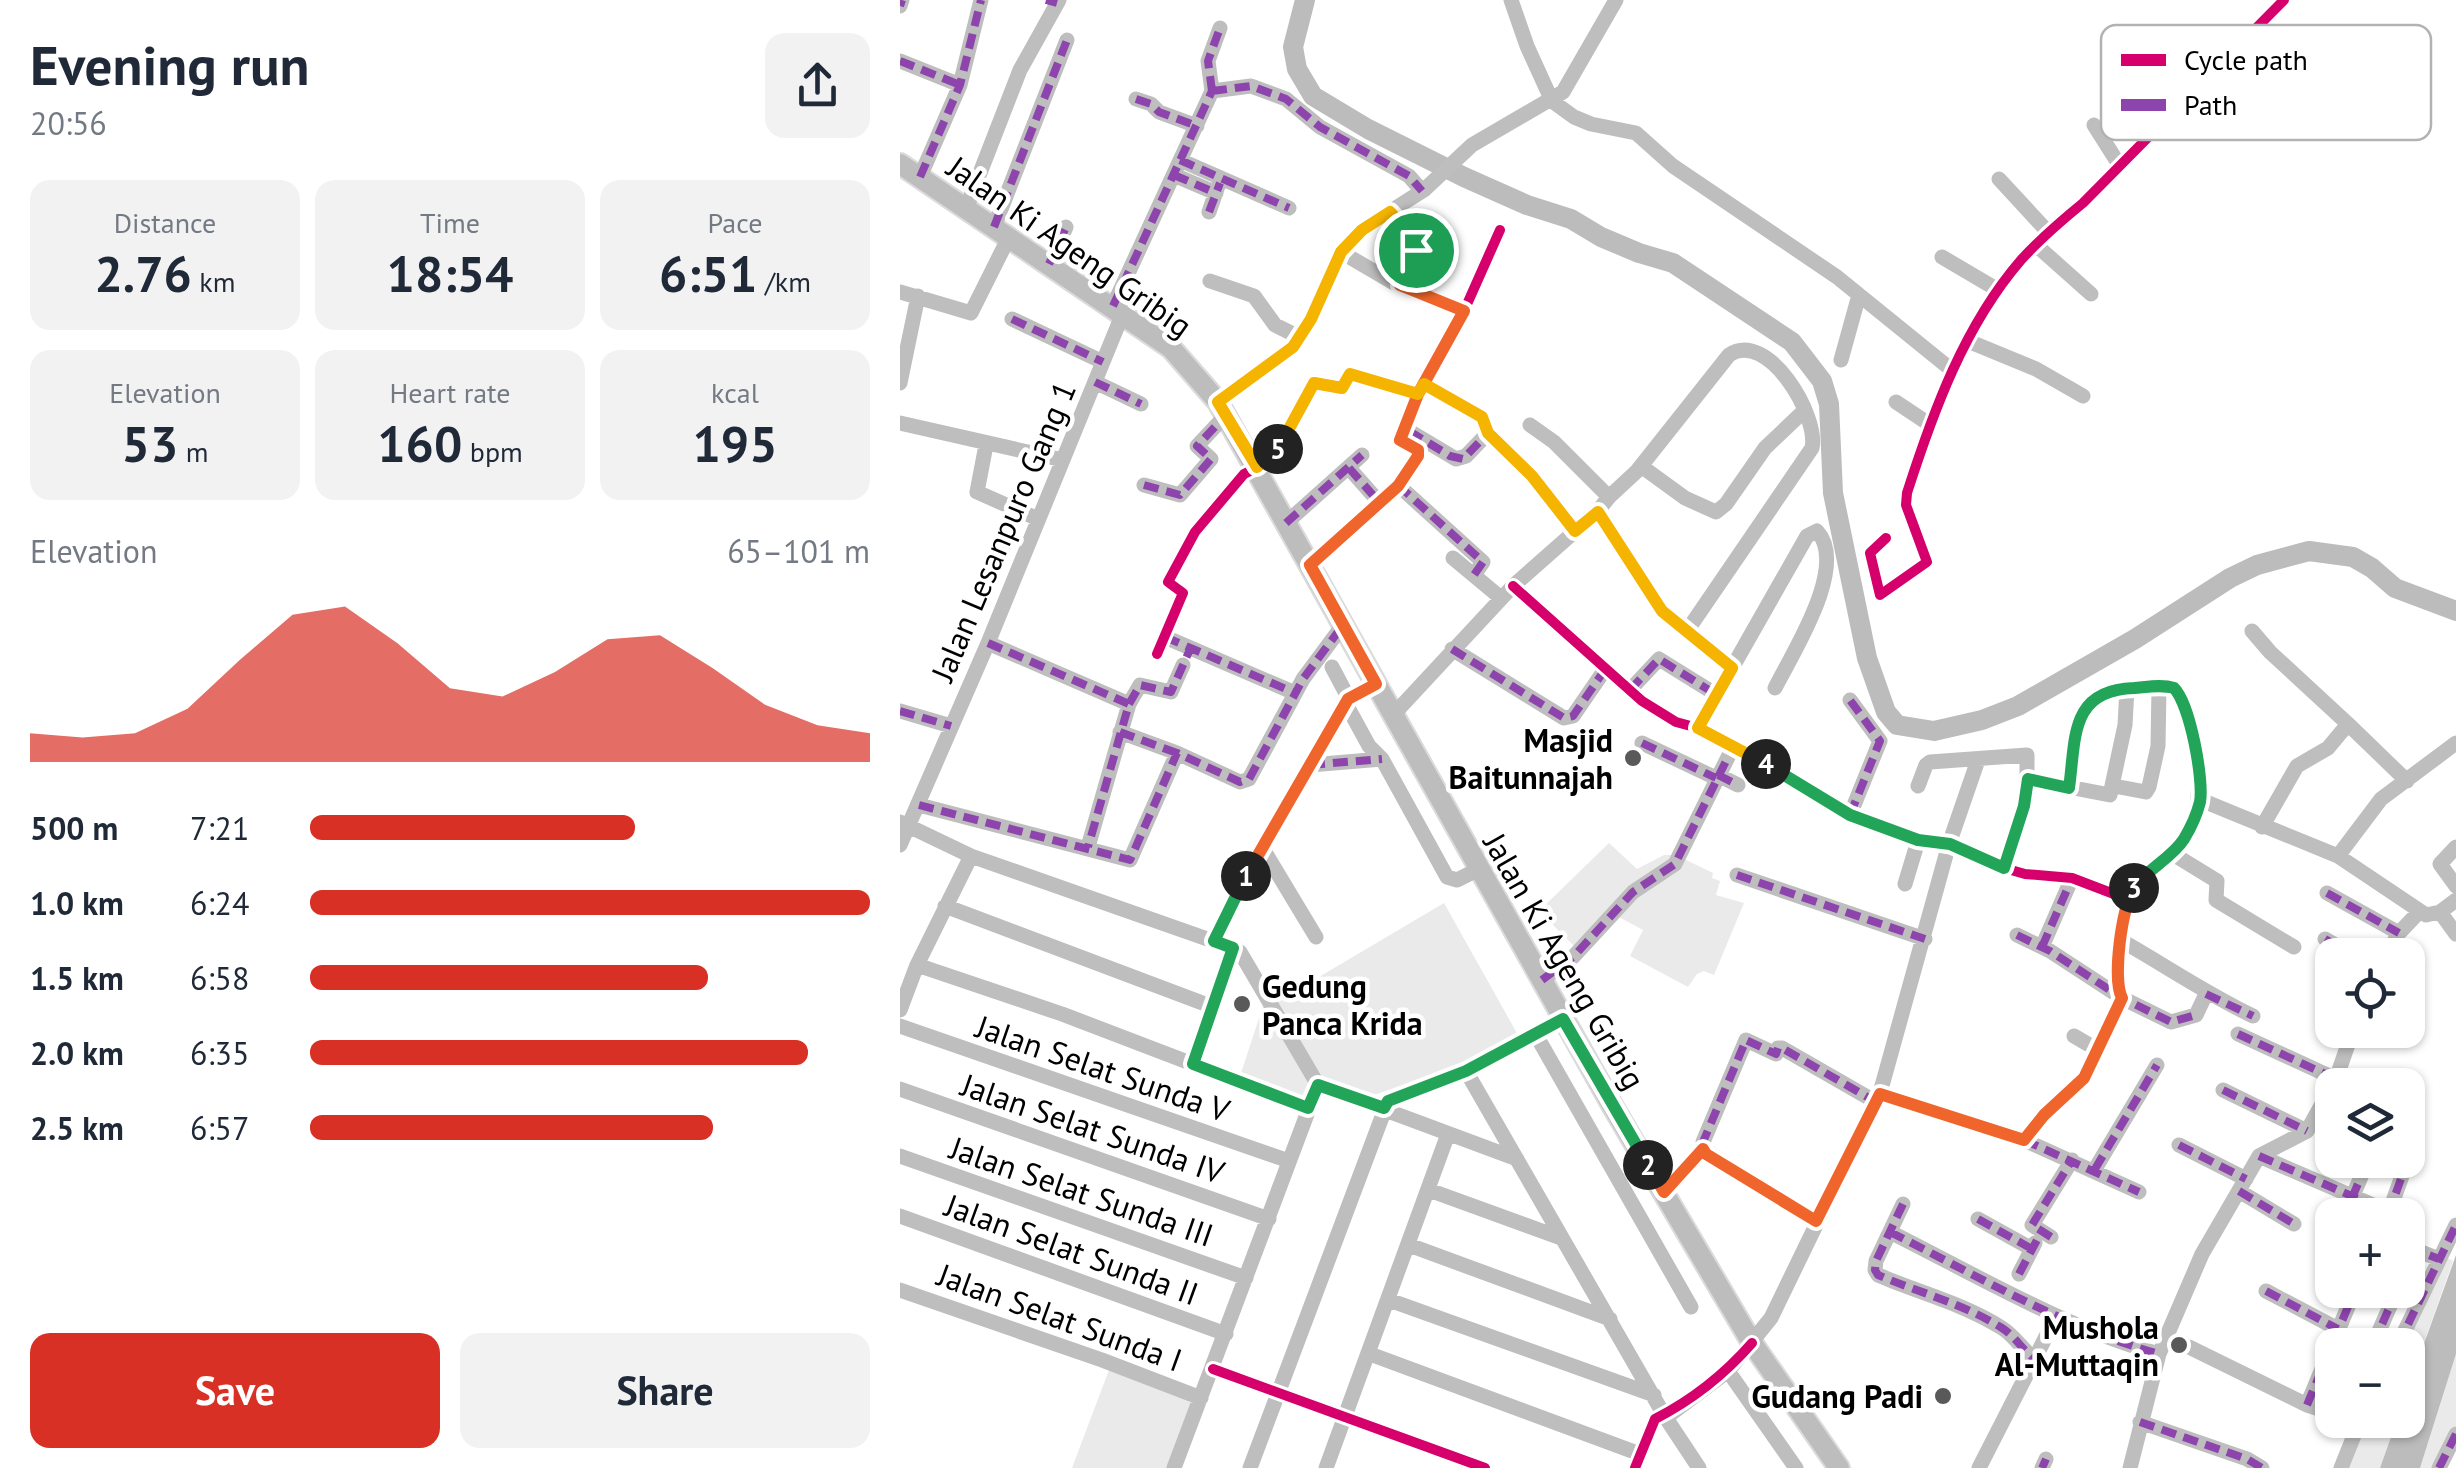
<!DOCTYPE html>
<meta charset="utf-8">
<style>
:root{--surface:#fff;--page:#f2f2f3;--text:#1f2937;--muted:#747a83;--accent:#d93025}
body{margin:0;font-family:"PT Sans",sans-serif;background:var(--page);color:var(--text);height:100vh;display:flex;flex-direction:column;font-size:38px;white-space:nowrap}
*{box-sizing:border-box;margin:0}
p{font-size:32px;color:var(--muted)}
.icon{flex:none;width:55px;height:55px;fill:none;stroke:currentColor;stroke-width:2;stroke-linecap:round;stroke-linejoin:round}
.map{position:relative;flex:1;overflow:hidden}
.details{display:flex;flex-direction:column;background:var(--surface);width:900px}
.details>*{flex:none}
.tools{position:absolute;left:1415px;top:938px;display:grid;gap:20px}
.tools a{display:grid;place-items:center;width:110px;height:110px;border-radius:20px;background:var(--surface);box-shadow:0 2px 8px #0004;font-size:50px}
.pin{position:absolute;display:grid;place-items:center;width:85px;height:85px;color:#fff;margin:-42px;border:5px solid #fff;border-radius:50%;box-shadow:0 2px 10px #0007}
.km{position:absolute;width:50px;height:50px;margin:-25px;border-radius:50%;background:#222;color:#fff;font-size:28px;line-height:50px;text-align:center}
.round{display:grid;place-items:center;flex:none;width:105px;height:105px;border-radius:20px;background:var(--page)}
.headline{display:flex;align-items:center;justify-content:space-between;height:170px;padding:0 30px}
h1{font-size:55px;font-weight:700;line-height:75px}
.stats{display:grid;grid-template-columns:repeat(3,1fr);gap:15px;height:170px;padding:10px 30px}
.stats div{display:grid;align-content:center;border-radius:20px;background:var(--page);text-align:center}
.stats b{font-size:50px;font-weight:700}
.stats small{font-size:28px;font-weight:400}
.stats p{font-size:28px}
.chart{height:280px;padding:20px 30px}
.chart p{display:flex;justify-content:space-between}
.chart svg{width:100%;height:180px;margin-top:10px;fill:var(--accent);opacity:.7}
.cta{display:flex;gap:20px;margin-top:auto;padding:20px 30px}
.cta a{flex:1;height:115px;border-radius:20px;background:var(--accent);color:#fff;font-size:40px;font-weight:700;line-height:115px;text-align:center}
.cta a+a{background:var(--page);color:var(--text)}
ul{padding:0 30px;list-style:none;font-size:32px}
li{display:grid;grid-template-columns:160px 120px 1fr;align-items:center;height:75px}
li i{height:25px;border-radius:12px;background:var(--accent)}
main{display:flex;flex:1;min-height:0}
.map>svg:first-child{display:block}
.green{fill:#eaeaea}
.water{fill:#bcbcbc}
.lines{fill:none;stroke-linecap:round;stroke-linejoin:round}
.river{stroke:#bcbcbc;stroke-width:20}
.major-casing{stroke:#dbdbdb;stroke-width:24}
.minor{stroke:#bebebe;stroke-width:15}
.major{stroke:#bdbdbd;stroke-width:20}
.quiet{stroke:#8e44ad;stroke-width:8;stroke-dasharray:15 8;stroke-linecap:butt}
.cycleway-casing{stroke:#fff;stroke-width:16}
.cycleway{stroke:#d6006c;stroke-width:10}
.split-1-casing{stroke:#fff;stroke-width:20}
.split-2-casing{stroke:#fff;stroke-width:20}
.split-3-casing{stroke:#fff;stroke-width:20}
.split-4-casing{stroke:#fff;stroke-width:20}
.split-5-casing{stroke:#fff;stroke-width:20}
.split-6-casing{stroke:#fff;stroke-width:20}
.split-1{stroke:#f0652b;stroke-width:12}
.split-2{stroke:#22a559;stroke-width:12}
.split-3{stroke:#f0652b;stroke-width:12}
.split-4{stroke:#22a559;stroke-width:12}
.split-5{stroke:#f5b400;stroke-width:12}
.split-6{stroke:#f5b400;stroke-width:12}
.poi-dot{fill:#595959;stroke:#fff;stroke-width:4}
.labels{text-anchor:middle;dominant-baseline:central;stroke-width:9;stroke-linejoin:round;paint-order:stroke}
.street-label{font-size:32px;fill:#000;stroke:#fff}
.poi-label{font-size:32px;font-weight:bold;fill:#000;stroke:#fff;text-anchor:end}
.key{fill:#fff;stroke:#b2b2b2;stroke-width:2.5}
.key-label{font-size:28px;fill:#000}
</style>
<main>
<section class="details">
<div class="headline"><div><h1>Evening run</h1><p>20:56</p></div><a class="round"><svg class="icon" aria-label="share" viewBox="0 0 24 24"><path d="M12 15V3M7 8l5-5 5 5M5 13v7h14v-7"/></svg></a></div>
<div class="stats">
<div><p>Distance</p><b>2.76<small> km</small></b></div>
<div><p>Time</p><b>18:54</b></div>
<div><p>Pace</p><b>6:51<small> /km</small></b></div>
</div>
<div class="stats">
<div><p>Elevation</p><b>53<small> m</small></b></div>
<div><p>Heart rate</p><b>160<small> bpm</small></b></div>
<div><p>kcal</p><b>195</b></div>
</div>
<div class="chart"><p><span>Elevation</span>65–101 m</p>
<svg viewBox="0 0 160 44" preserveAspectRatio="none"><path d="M0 44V37L10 38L20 37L30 31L40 19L50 8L60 6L70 15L80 26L90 28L100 22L110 14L120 13L130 21L140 30L150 35L160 37V44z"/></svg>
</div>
<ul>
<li><b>500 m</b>7:21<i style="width:58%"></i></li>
<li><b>1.0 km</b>6:24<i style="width:100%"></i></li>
<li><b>1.5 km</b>6:58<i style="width:71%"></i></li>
<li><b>2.0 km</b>6:35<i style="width:89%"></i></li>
<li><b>2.5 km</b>6:57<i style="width:72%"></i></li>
</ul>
<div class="cta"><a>Save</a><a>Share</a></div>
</section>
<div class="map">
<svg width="1556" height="1468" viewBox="0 0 1556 1468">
<rect width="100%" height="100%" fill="#fff"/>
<path class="green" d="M709,843L737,869L764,855H777L678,950L639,911Z
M782,858L813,873L812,878L820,881L816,895L844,903L814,975L804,971L797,974L788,987L730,956L743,930L715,915Z
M544,903L618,1035L564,1065L468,1097L420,1078L375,1003Z
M364,1003L408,1082L403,1098L340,1076Z
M1542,1255L1553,1261L1508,1388V1345H1501Z
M1556,1354V1429L1537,1468H1520Z
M209,1370L292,1402L268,1468H172Z
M1467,1420H1497L1480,1468H1447Z"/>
<path class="water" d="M1556,1255V1354L1520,1468H1480L1497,1420H1508V1388Z"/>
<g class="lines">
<path class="river" d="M405,0L393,47L397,69L413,96L468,129L564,177L627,205L671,219L701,237L739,253L773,263L892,342L922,381L929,404L933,493L967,658L986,712L997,725L1034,731L1082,720L1118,706L1235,639L1330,578L1357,565L1409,551L1453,557L1472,568L1495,588L1556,611"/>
<defs>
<path id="major" d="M0,164L271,348L318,402L712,1105L852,1343L939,1468"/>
</defs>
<use href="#major" class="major-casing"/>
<path class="minor" d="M611,0L627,46L652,101L674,117L691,124L736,133L773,166L937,277L1053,371
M0,6L2,0
M0,61L60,85
M312,91L351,86L386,99L420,127L509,176L522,191
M312,91L308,61L320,28
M236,99L251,104L259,112L297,126
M1194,125L1220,166
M280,160L389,208
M274,175L316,193
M20,177L60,85L81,0
M1099,179L1148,232
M66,209L120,70L159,0
M309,212L318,186
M491,212C520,244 521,246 500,285
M94,227L167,40
M1136,245L1191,294
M441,252L494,283L564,311
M1042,257L1098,290
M149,264L166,227
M310,281L354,296L375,325L401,338
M0,292L71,313L109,237
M213,306L312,91
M112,319L203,362
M1068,341L1136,369L1183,396
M941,360L959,295
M195,382L241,404
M0,383L18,296
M524,384L582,417L588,433L632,476L675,531
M318,402L384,356L401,338L441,252L461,230L524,190L572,145L663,92L716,0
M996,402L1029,424
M0,423L163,460
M630,425L654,442L709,497L698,511L763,611L832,668
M504,428L556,459L566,456L588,433
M86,445L77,492L138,519
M741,466L785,498L816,512L826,504L865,448L905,410
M449,468L479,502
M244,485L280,495L311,459L297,446L326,415
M498,485L583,562L574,575
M709,497L737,471L829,355C868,329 919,416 912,448L787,631
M386,523L462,455
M986,538L970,553L980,595L1027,562L1006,505L1007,493C1033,412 1064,326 1121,260C1140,239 1161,221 1183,203L1384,0
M553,558L601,598
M409,565C433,544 519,479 517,450L500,440L518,394
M613,586L742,701L776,722L798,728L860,760L950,815L1018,841L1060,848L1104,868L1125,874L1172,878L1227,899L1216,981L1222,998L1184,1078L1144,1115L1124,1140
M1352,631L1370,652L1448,724L1428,748L1397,766L1362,827
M265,637L395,693
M88,643L229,704L188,847
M552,649L664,718L673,716L706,668
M257,654L283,593L268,582L295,532L344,474L364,464L384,442L414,383L442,387L447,375L453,373L518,394L564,311L600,230
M432,667L449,699
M730,690L759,659L817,695
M229,704L240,685L271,692L283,665
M446,704L469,746L482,759L547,877L557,880L579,869
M0,711L51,726
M494,714L613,586L698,511
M1448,724L1507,781
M798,728L907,536L917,531C949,566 893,652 875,688
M220,732L277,753
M742,743L816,778
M410,765L482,759
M818,775L838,785
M1128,779L1210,795L1225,725L1227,688
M1018,786L1026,765L1030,762L1127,755V789L1104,868
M1214,786L1246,792L1249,787L1258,746L1259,687
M1169,788C1176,735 1170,690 1238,687C1255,687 1269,682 1281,695C1296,746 1314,806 1276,850C1269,858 1259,861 1251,868C1241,877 1234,888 1227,899
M1301,800L1438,856L1526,915L1540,912L1556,900
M19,805L230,860L277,753L340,782L349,779L403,679L443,625
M950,815L980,741L950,700
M0,822L71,856L333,948L340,952L418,1085
M0,845L88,643L223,313
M1556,847L1540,864L1556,886
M363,849L416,937
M1273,854L1317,881L1316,900L1394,947
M1438,856L1481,799L1556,743
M837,875L1025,939
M1005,884L1018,841
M1427,893L1499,933
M45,906L313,1007
M1540,912L1556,934
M1117,935L1150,951L1222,998L1271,1022L1296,1015L1306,994
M1425,939L1452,955
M314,941L347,876L449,699L476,684
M1222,941C1266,966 1307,994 1353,1016
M1142,947L1172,878
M1486,955L1499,933L1519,912
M17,965L162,1014L408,1108
M642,980L674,956L733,892L775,864L833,747
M0,1010L17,965L71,856
M0,1026L389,1161
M1338,1034L1436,1079
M636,1035L791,1307
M1174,1036L1198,1050
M293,1064L333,948
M566,1071L764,1415L799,1468
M0,1089L369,1219
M1323,1090L1407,1131
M980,1093L1124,1140L1239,1192
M1279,1145L1346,1179
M0,1156L346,1278
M1359,1156L1489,1212
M1195,1169L1257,1065
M529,1190L661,1238
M1339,1191L1394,1224
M763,1192L803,1149
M1452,1198L1468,1160
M1003,1204L976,1261L975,1270L978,1275C1020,1293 1062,1303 1102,1328C1116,1337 1122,1350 1136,1360
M1488,1215L1502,1176
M0,1216L326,1334
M1078,1219L1132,1249
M916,1221L803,1149V1142L846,1040L876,1054L878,1048H882L976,1102
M990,1232C1078,1276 1163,1327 1259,1354
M1151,1237L1132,1225L1172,1160
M509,1245L710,1319
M1508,1247L1539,1259
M1119,1274L1135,1243
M0,1290L202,1360L301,1398
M1366,1291L1438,1329
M489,1300L754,1395
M1473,1345L1497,1290
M1498,1345L1556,1225
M1289,1347L1407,1405L1432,1413
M470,1354L740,1454
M313,1369L585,1468
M828,1371L896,1468
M1407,1405L1455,1290
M1240,1422L1347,1459L1362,1468
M274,1468L418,1085L617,1159
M350,1468L488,1101L566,1071L663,1019
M426,1468L548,1134
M735,1468L755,1419L772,1413L828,1371L871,1318L980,1093L1049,844L1078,760
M1079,1468L1156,1317
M1142,1468L1146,1459
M1230,1468L1259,1354L1302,1254L1359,1156L1407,1131L1436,1079L1453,1030
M1441,1468L1457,1428L1452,1420
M1539,1468L1556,1434"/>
<use href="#major" class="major"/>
<path class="quiet" d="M146,0L157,3
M0,6L2,0
M0,61L60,85
M312,91L351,86L386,99L420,127L509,176L522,191
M312,91L308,61L320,28
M236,99L251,104L259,112L297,126
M280,160L389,208
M274,175L316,193
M20,177L60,85L81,0
M309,212L320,183
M491,212C520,244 521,246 500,285
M94,227L167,40
M149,264L166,227
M213,306L312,91
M112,319L203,362
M195,382L241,404
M509,431L550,456L563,459L588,433L582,417L524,384
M449,468L479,502
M244,485L280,495L311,459L297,446L326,415
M498,485L583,562L574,575
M386,523L462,455
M409,565C433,544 519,479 517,450L500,440L518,394
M265,637L395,693
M88,643L229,704L188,847
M552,649L664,718L673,716L706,668
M730,690L759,659L817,695
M229,704L240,685L271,692L291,647
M0,711L51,726
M220,732L277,753
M742,743L816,778
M410,765L482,759
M818,775L838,785
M19,805L230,860L277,753L340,782L349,779L403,679L443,625
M950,815L980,741L950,700
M837,875L1025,939
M1427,893L1499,933
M1117,935L1150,951L1222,998L1271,1022L1296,1015
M1425,939L1452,955
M1142,947L1172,878
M642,980L674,956L733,892L775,864L833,747L827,744
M1306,994L1353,1016
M1338,1034L1436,1079
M1323,1090L1407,1131
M1426,1095L1432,1099
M1124,1140L1239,1192
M1279,1145L1346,1179
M1359,1156L1489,1212
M1195,1169L1257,1065
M1339,1191L1394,1224
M763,1192L803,1149
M1452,1198L1468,1160
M1003,1204L976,1261L975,1270L978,1275C1020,1293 1062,1303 1102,1328C1116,1337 1122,1350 1136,1360
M1488,1215L1502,1176
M1078,1219L1132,1249
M916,1221L803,1149V1142L846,1040L876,1054L878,1048H882L976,1102
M990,1232C1078,1276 1163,1327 1259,1354
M1151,1237L1132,1225L1172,1160
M1508,1247L1539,1259
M1119,1274L1137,1240
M1366,1291L1438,1329
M1473,1345L1497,1290
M1498,1345L1556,1225
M1407,1405L1455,1290
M1240,1422L1347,1459L1362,1468
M1457,1424L1459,1420
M1142,1468L1146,1459
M1539,1468L1556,1434"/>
<defs>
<path id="cycleway" d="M986,538L970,553L980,595L1027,562L1006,505L1007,493C1033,412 1064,326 1121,260C1140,239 1161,221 1183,203L1384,0
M613,586L742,701L776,722L798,728L860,760L950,815L1018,841L1060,848L1104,868L1125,874L1172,878L1227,899L1216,981L1222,998L1184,1078L1144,1115L1124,1140
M257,654L283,593L268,582L295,532L344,474L364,464L384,442L414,383L442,387L447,375L453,373L518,394L564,311L600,230
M313,1369L585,1468
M735,1468L755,1419C792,1400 824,1375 852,1343"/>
</defs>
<use href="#cycleway" class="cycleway-casing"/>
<use href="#cycleway" class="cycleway"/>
</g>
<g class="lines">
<defs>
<path id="split-1" d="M346,876L448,699L476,684L410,565L498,486L518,456V450L500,440L518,394L564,311L500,285L516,250"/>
<path id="split-2" d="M346,876L314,941L333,948L293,1064L408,1108L418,1085L484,1108L488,1101L566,1071L663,1019L748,1165"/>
<path id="split-3" d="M748,1165L764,1192L803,1149L806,1154L916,1221L980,1094L1124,1140L1144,1115L1184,1078L1222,998C1212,979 1222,905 1234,888"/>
<path id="split-4" d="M866,764L950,815L1018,840L1050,844L1104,868L1124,806L1128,779L1169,788C1176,739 1169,690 1234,688C1247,687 1262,684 1274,688C1290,704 1304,780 1300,802C1297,814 1290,829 1284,839C1271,859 1248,868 1234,888"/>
<path id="split-5" d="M378,449L414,383L442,388L450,374L518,394L524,384L582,417L588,433L632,476L675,531L698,512L762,611L832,668L798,728L866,764"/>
<path id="split-6" d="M378,449L357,467L318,402L393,347L411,319L441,252L462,230L490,212L512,236L516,250"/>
</defs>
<use href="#split-1" class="split-1-casing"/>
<use href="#split-2" class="split-2-casing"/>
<use href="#split-3" class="split-3-casing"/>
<use href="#split-4" class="split-4-casing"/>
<use href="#split-5" class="split-5-casing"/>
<use href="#split-6" class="split-6-casing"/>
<use href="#split-1" class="split-1"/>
<use href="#split-2" class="split-2"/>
<use href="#split-3" class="split-3"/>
<use href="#split-4" class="split-4"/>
<use href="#split-5" class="split-5"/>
<use href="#split-6" class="split-6"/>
</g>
<g class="poi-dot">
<circle cx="733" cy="758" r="10"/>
<circle cx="342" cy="1004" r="10"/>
<circle cx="1279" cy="1345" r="10"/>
<circle cx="1043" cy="1396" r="10"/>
</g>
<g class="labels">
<g class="street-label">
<text transform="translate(170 246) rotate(35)">Jalan Ki Ageng Gribig</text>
<text transform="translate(103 531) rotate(-67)">Jalan Lesanpuro Gang 1</text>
<text transform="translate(665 961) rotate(60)">Jalan Ki Ageng Gribig</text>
<text transform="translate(203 1068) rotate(19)">Jalan Selat Sunda V</text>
<text transform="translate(193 1128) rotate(19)">Jalan Selat Sunda IV</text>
<text transform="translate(182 1191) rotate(19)">Jalan Selat Sunda III</text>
<text transform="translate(172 1249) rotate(20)">Jalan Selat Sunda II</text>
<text transform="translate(160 1317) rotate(20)">Jalan Selat Sunda I</text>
</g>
<g class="poi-label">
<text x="713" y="740">Masjid<tspan x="713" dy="37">Baitunnajah</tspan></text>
<text x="362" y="986" text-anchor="start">Gedung<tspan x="362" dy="37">Panca Krida</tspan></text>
<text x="1259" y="1327">Mushola<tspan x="1259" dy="37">Al-Muttaqin</tspan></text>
<text x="1023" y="1396">Gudang Padi</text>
</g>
</g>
<rect x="1201" y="25" width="330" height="115" rx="15" class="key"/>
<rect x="1221" y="54" width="45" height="12" fill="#d6006c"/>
<rect x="1221" y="99" width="45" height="12" fill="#8e44ad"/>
<g class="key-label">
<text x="1284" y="70">Cycle path</text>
<text x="1284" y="115">Path</text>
</g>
</svg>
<div class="tools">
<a><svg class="icon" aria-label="locate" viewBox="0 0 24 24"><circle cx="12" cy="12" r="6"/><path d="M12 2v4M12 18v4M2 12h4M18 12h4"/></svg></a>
<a><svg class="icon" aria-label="layers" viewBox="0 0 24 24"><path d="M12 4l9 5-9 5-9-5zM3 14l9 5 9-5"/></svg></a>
<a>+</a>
<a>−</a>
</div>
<div class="pin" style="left:516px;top:250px;background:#1e9e55"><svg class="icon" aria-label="arrive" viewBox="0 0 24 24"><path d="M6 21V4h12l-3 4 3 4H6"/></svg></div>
<b class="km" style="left:346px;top:876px">1</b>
<b class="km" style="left:748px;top:1165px">2</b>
<b class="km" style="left:1234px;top:888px">3</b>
<b class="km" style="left:866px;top:764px">4</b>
<b class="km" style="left:378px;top:449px">5</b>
</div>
</main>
